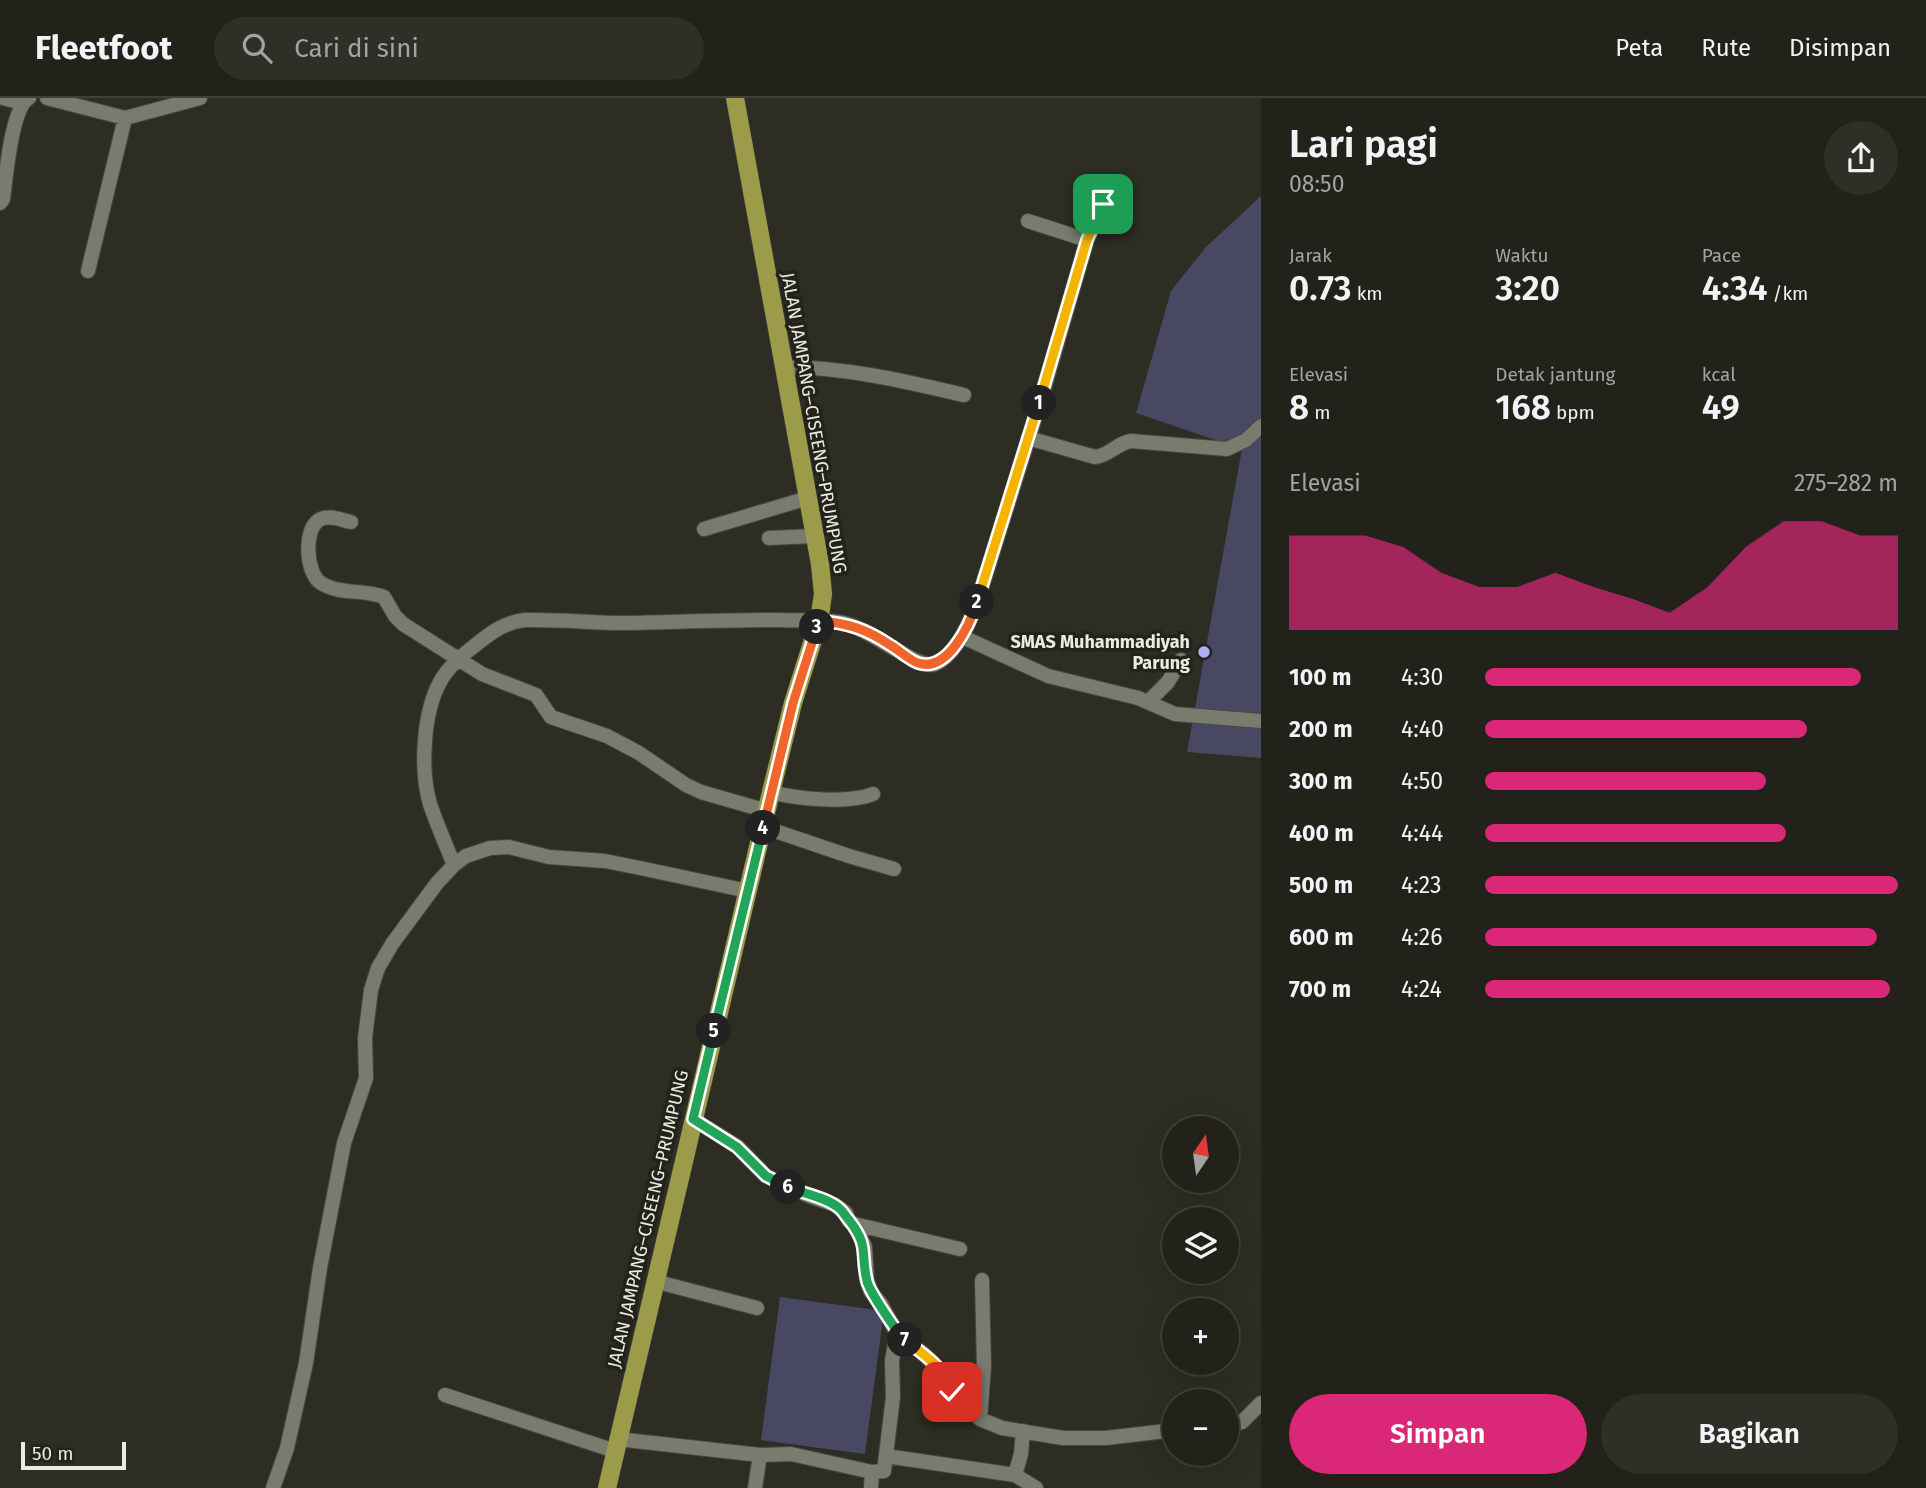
<!DOCTYPE html>
<html lang="id">
<meta charset="utf-8">
<style>
:root{--surface:#22221a;--page:#2e2f27;--text:#f1f3f6;--muted:#a2a4a2;--line:#3f3f39;--accent:#db2777}
body{margin:0;font-family:"Fira Sans",sans-serif;background:var(--page);color:var(--text);height:100vh;display:flex;flex-direction:column;font-size:26px;white-space:nowrap}
*{box-sizing:border-box;margin:0}
p{font-size:23px;color:var(--muted)}
.icon{flex:none;width:38px;height:38px;fill:none;stroke:currentColor;stroke-width:2;stroke-linecap:round;stroke-linejoin:round}
.map{position:relative;flex:1;overflow:hidden}
.details{display:flex;flex-direction:column;background:var(--surface);width:665px}
.details>*{flex:none}
.needle{width:46px;rotate:13deg}
.fabs{position:absolute;left:1162px;top:1018px;display:grid;gap:14px}
.fabs a{display:grid;place-items:center;width:77px;height:77px;border-radius:50%;background:var(--surface);box-shadow:0 7px 28px #0002,0 0 0 2px var(--line);font-size:35px}
.scale{position:absolute;left:21px;bottom:18px;width:105px;box-sizing:border-box;padding-left:7px;border:4px solid #ebebe4;border-top:0;font-size:19px;line-height:24px;white-space:nowrap;color:#ebebe4;-webkit-text-stroke:5px #23231a;paint-order:stroke}
.pin{position:absolute;display:grid;place-items:center;width:60px;height:60px;color:#fff;margin:-30px;border-radius:14px;box-shadow:0 4px 10px #0006}
.km{position:absolute;width:35px;height:35px;margin:-18px;border-radius:50%;background:#222;color:#fff;font-size:19px;line-height:35px;text-align:center}
.round{display:grid;place-items:center;flex:none;width:74px;height:74px;border-radius:37px;background:var(--page)}
.summary{display:flex;align-items:center;justify-content:space-between;height:119px;padding:0 28px}
h1{font-size:38px;font-weight:600;line-height:52px}
.figures{display:grid;grid-template-columns:repeat(3,1fr);gap:10px;height:119px;padding:7px 28px}
.figures div{display:grid;align-content:center}
.figures b{font-size:35px;font-weight:600}
.figures small{font-size:19px;font-weight:400}
.figures p{font-size:19px}
.chart{height:196px;padding:14px 28px}
.chart p{display:flex;justify-content:space-between}
.chart svg{width:100%;height:126px;margin-top:7px;fill:var(--accent);opacity:.7}
.cta{display:flex;gap:14px;margin-top:auto;padding:14px 28px}
.cta a{flex:1;height:80px;border-radius:42px;background:var(--accent);color:#fff;font-size:28px;font-weight:600;line-height:80px;text-align:center}
.cta a+a{background:var(--page);color:var(--text)}
ul{padding:0 28px;list-style:none;font-size:23px}
li{display:grid;grid-template-columns:112px 84px 1fr;align-items:center;height:52px}
li i{height:18px;border-radius:9px;background:var(--accent)}
header{display:flex;align-items:center;gap:42px;box-sizing:border-box;height:98px;padding:0 35px;background:var(--surface);border-bottom:2px solid var(--line)}
header strong{font-size:33px}
nav{display:flex;gap:38px;margin-inline-start:auto;font-size:24px}
.search{width:490px;height:63px;background:var(--page);display:flex;align-items:center;gap:18px;box-sizing:border-box;padding:0 24px;border-radius:38px;color:var(--muted);font-size:26px}
main{display:flex;flex:1;min-height:0}
.map>svg:first-child{display:block}
.green{fill:#494863}
.lines{fill:none;stroke-linecap:round;stroke-linejoin:round}
.minor-casing{stroke:#484840;stroke-width:16}
.major-casing{stroke:#484840;stroke-width:19}
.minor{stroke:#7a7b6f;stroke-width:14}
.major{stroke:#9c9b49;stroke-width:18}
.split-1-casing{stroke:#fff;stroke-width:14}
.split-2-casing{stroke:#fff;stroke-width:14}
.split-3-casing{stroke:#fff;stroke-width:14}
.split-4-casing{stroke:#fff;stroke-width:14}
.split-5-casing{stroke:#fff;stroke-width:14}
.split-6-casing{stroke:#fff;stroke-width:14}
.split-7-casing{stroke:#fff;stroke-width:14}
.split-8-casing{stroke:#fff;stroke-width:14}
.split-1{stroke:#f5b400;stroke-width:9}
.split-2{stroke:#f5b400;stroke-width:9}
.split-3{stroke:#f0652b;stroke-width:9}
.split-4{stroke:#f0652b;stroke-width:9}
.split-5{stroke:#22a559;stroke-width:9}
.split-6{stroke:#22a559;stroke-width:9}
.split-7{stroke:#22a559;stroke-width:9}
.split-8{stroke:#f5b400;stroke-width:9}
.poi-dot{fill:#b0aefa;stroke:#23231a;stroke-width:2.5}
.labels{text-anchor:middle;dominant-baseline:central;stroke-width:7;stroke-linejoin:round;paint-order:stroke}
.street-label{font-size:18px;fill:#ebebe4;stroke:#23231a}
.poi-label{font-size:18px;font-weight:bold;fill:#ebebe4;stroke:#23231a;text-anchor:end}
</style>
<header>
<strong>Fleetfoot</strong>
<div class="search"><svg class="icon" aria-label="search" viewBox="0 0 24 24"><circle cx="10" cy="10" r="6"/><path d="M15 15l6 6"/></svg>Cari di sini</div>
<nav><a>Peta</a><a>Rute</a><a>Disimpan</a></nav>
</header>
<main>
<div class="map">
<svg width="1261" height="1390" viewBox="0 0 1261 1390">
<rect width="100%" height="100%" fill="#2d2d23"/>
<path class="green" d="M1261,98V660L1187,654L1242,351L1136,315L1171,193L1206,149Z
M780,1199L884,1213L865,1356L761,1342Z"/>
<g class="lines">
<defs>
<path id="minor" d="M3,0L22,5
M47,0L125,20L200,0
M0,105L3,101C6,80 11,10 29,0
M1028,123L1087,142
M88,173L125,20
M783,269C845,269 904,283 964,297
M1028,340L1095,359C1109,358 1117,345 1131,343L1227,351L1246,342L1261,328
M351,424C341,422 328,416 319,422C303,432 306,476 321,485C339,497 365,491 384,499L395,518L403,526L482,576L536,597L551,619L607,638L639,655L686,687L701,694L767,713
M704,431L808,400
M769,440L814,438
M963,539L1048,578L1138,600L1175,616L1261,623
M1149,603L1168,584L1181,562
M771,694C797,701 848,706 873,696
M763,729L849,758L894,771
M454,767C446,747 437,727 430,706C420,672 423,615 440,584C447,570 460,559 473,549C489,536 504,524 525,522C558,521 592,525 626,525C678,524 729,522 781,522C801,523 824,521 844,525C869,530 917,572 935,566C955,558 967,528 975,511L1043,294L1087,142L1111,92
M693,1021L738,1049L766,1078L809,1098L835,1107L846,1115L849,1123L854,1126L865,1149L867,1182L871,1194L881,1206L897,1236L925,1257L951,1285L952,1295L980,1321L1002,1330L1063,1340H1106L1174,1332
M854,1126L960,1151
M654,1183L757,1210
M445,1297L615,1353
M980,1321L984,1268L982,1182
M1227,1329L1242,1324L1261,1305
M617,1341L760,1357L791,1356L872,1374L884,1373L893,1299L892,1262L897,1236
M886,1358L1015,1377L1036,1390
M1015,1377L1021,1356L1023,1333
M273,1390L287,1350L306,1265L320,1170L344,1045L366,980L365,940L371,892L378,870L392,846L437,785L454,767L466,758L490,750L509,749L549,759L605,763L640,770L748,793
M755,1390L760,1357
M871,1390L872,1374"/>
<path id="major" d="M607,1390L771,694L793,605L819,523L823,496L820,466L735,0"/>
</defs>
<use href="#minor" class="minor-casing"/>
<use href="#major" class="major-casing"/>
<use href="#minor" class="minor"/>
<use href="#major" class="major"/>
</g>
<g class="lines">
<defs>
<path id="split-1" d="M1039,305L1087,142L1103,106"/>
<path id="split-2" d="M977,504L1039,305"/>
<path id="split-3" d="M817,529L819,523C848,525 866,531 890,547C899,552 909,562 918,565C948,575 970,526 977,504"/>
<path id="split-4" d="M763,730L793,605L817,529"/>
<path id="split-5" d="M714,933L763,730"/>
<path id="split-6" d="M714,933L693,1021L737,1049L766,1078L788,1089"/>
<path id="split-7" d="M788,1089C804,1096 826,1099 839,1110C844,1114 845,1118 849,1122C870,1149 860,1154 867,1183C869,1193 898,1236 905,1242"/>
<path id="split-8" d="M905,1242C922,1255 949,1273 952,1294"/>
</defs>
<use href="#split-1" class="split-1-casing"/>
<use href="#split-2" class="split-2-casing"/>
<use href="#split-3" class="split-3-casing"/>
<use href="#split-4" class="split-4-casing"/>
<use href="#split-5" class="split-5-casing"/>
<use href="#split-6" class="split-6-casing"/>
<use href="#split-7" class="split-7-casing"/>
<use href="#split-8" class="split-8-casing"/>
<use href="#split-1" class="split-1"/>
<use href="#split-2" class="split-2"/>
<use href="#split-3" class="split-3"/>
<use href="#split-4" class="split-4"/>
<use href="#split-5" class="split-5"/>
<use href="#split-6" class="split-6"/>
<use href="#split-7" class="split-7"/>
<use href="#split-8" class="split-8"/>
</g>
<circle class="poi-dot" cx="1204" cy="554" r="7"/>
<g class="labels">
<g class="street-label">
<text transform="translate(814 325) rotate(80)">JALAN JAMPANG–CISEENG–PRUMPUNG</text>
<text transform="translate(648 1121) rotate(-77)">JALAN JAMPANG–CISEENG–PRUMPUNG</text>
</g>
<g class="poi-label">
<text x="1190" y="544">SMAS Muhammadiyah<tspan x="1190" dy="21">Parung</tspan></text>
</g>
</g>
</svg>
<div class="fabs">
<a><svg class="needle" viewBox="-14 -14 28 28"><path d="M0-13l5 13h-10z" fill="#e53935"/><path d="M0 13l5-13h-10z" fill="#a2a4a2"/></svg></a>
<a><svg class="icon" aria-label="layers" viewBox="0 0 24 24"><path d="M12 4l9 5-9 5-9-5zM3 14l9 5 9-5"/></svg></a>
<a>+</a>
<a>−</a>
</div>
<div class="scale">50 m</div>
<div class="pin" style="left:1103px;top:106px;background:#1e9e55"><svg class="icon" aria-label="arrive" viewBox="0 0 24 24"><path d="M6 21V4h12l-3 4 3 4H6"/></svg></div>
<div class="pin" style="left:952px;top:1294px;background:#d93025"><svg class="icon" aria-label="check" viewBox="0 0 24 24"><path d="M5 12l5 5 9-10"/></svg></div>
<b class="km" style="left:1039px;top:305px">1</b>
<b class="km" style="left:977px;top:504px">2</b>
<b class="km" style="left:817px;top:529px">3</b>
<b class="km" style="left:763px;top:730px">4</b>
<b class="km" style="left:714px;top:933px">5</b>
<b class="km" style="left:788px;top:1089px">6</b>
<b class="km" style="left:905px;top:1242px">7</b>
</div>
<section class="details">
<div class="summary"><div><h1>Lari pagi</h1><p>08:50</p></div><a class="round"><svg class="icon" aria-label="share" viewBox="0 0 24 24"><path d="M12 15V3M7 8l5-5 5 5M5 13v7h14v-7"/></svg></a></div>
<div class="figures">
<div><p>Jarak</p><b>0.73<small> km</small></b></div>
<div><p>Waktu</p><b>3:20</b></div>
<div><p>Pace</p><b>4:34<small> /km</small></b></div>
</div>
<div class="figures">
<div><p>Elevasi</p><b>8<small> m</small></b></div>
<div><p>Detak jantung</p><b>168<small> bpm</small></b></div>
<div><p>kcal</p><b>49</b></div>
</div>
<div class="chart"><p><span>Elevasi</span>275–282 m</p>
<svg viewBox="0 0 160 44" preserveAspectRatio="none"><path d="M0 44V11L10 11L20 11L30 15L40 24L50 29L60 29L70 24L80 29L90 33L100 38L110 29L120 15L130 6L140 6L150 11L160 11V44z"/></svg>
</div>
<ul>
<li><b>100 m</b>4:30<i style="width:91%"></i></li>
<li><b>200 m</b>4:40<i style="width:78%"></i></li>
<li><b>300 m</b>4:50<i style="width:68%"></i></li>
<li><b>400 m</b>4:44<i style="width:73%"></i></li>
<li><b>500 m</b>4:23<i style="width:100%"></i></li>
<li><b>600 m</b>4:26<i style="width:95%"></i></li>
<li><b>700 m</b>4:24<i style="width:98%"></i></li>
</ul>
<div class="cta"><a>Simpan</a><a>Bagikan</a></div>
</section>
</main>
